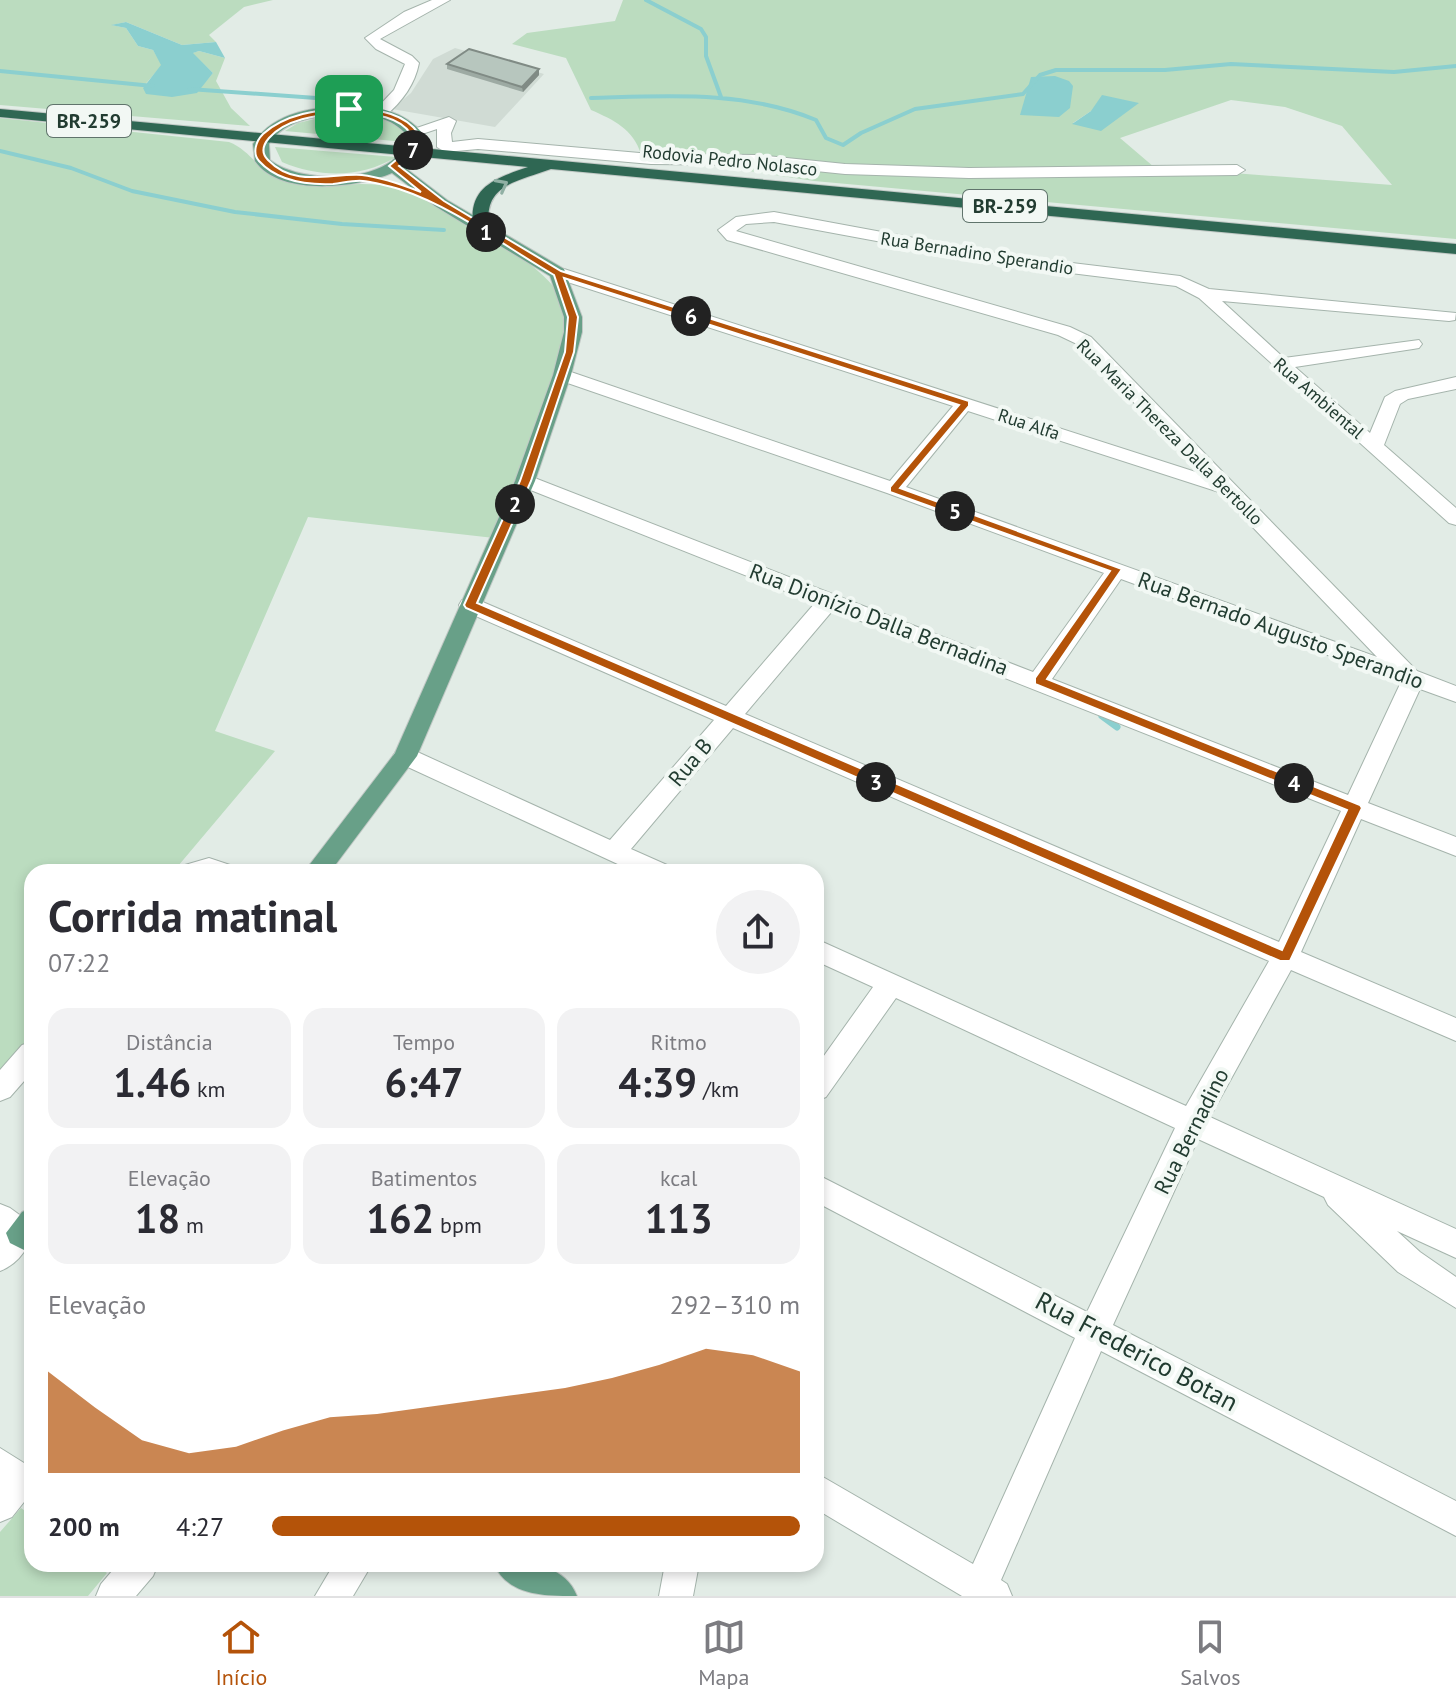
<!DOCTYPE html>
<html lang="pt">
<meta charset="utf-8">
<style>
:root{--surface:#fff;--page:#f2f2f3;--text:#2b2b33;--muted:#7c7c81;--line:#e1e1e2;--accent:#b45309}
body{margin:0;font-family:"PT Sans",sans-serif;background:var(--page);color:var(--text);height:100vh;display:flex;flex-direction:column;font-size:30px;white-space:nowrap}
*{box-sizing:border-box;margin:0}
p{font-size:26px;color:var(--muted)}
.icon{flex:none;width:44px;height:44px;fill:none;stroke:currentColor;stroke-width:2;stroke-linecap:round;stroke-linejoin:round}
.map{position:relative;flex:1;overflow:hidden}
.panel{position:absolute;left:24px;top:864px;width:800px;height:708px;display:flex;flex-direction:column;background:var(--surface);border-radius:24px;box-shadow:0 4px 12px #0003}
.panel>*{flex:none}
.pin{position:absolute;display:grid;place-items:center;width:68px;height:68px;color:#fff;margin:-34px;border-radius:16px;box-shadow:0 4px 12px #0006}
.km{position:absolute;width:40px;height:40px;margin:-20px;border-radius:50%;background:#222;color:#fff;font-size:22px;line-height:40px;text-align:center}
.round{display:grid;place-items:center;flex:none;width:84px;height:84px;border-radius:42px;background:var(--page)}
.summary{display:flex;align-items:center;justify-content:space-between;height:136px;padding:0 24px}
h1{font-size:44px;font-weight:700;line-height:60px}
.metrics{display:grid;grid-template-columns:repeat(3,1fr);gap:12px;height:136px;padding:8px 24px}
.metrics div{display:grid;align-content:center;border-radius:20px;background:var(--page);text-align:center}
.metrics b{font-size:40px;font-weight:700}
.metrics small{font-size:22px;font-weight:400}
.metrics p{font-size:22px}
.chart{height:224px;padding:16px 24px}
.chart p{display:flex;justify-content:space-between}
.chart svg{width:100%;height:144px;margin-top:8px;fill:var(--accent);opacity:.7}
ul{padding:0 24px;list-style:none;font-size:26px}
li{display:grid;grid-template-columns:128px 96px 1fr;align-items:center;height:60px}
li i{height:20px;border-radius:10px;background:var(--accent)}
.menu{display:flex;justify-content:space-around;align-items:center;height:112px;border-top:2px solid var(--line);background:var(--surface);font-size:22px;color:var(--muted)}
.menu a{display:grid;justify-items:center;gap:4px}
.menu .current{color:var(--accent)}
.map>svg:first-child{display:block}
.built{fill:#d0dbd4}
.green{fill:#bbdcbf;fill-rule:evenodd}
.water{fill:#8bcfcf}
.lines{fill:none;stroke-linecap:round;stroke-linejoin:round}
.stream-far1{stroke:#8bcfcf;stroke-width:4}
.stream{stroke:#8bcfcf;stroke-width:7}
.minor-casing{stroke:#a5b4ac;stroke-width:2}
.major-casing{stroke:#c1c8c5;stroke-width:2}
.highway-casing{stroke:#c1c8c5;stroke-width:2}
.minor{fill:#fff;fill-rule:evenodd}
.major{fill:#68a088;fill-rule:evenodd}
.highway{fill:#2f6753;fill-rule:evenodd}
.wall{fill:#9daaa3}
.shaded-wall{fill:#808b85}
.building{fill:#b7c6be;stroke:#808b85;stroke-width:2}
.oneway{stroke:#90b0a4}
.route{fill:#b45309;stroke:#fff;stroke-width:2;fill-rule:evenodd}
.labels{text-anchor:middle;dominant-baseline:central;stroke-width:8;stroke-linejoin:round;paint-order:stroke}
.far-street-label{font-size:18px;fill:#223c31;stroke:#f2f8f4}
.shield{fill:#f2f8f4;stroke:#60746c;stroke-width:2}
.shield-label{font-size:20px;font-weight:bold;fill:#223c31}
.street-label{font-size:22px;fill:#223c31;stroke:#f2f8f4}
.near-street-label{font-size:26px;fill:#223c31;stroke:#f2f8f4}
</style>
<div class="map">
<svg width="1456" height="1596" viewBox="0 0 1456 1596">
<rect width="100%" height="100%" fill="#e2ece6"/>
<path class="built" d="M455,48L544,74L495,127L392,109L411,93L433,59Z"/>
<path class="green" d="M0,0H273L244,7L209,35L216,42L182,45L126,22L112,25L126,28L138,46L153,50L162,65L143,87C167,103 196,95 213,73L192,53L199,51L225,58L216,81L231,108L250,126L0,105Z
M623,0H1456V239L814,181L641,154C633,129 614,120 591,110L566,58L512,44L527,33L615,21ZM1231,100L1285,107L1342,126L1392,185L1154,167L1120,138ZM1138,103L1105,127L1073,123L1091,111Z
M340,113C363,114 391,114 407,134L405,142L285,131L298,123Z
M0,118L229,142C250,150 258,170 277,178C311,191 347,181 381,185C424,190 538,259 560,295C565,303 567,315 569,324L503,539L308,517L215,731L275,751L173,872H32V1039L0,1077Z
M275,147L396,157C361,178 320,178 282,162Z
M21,1508L32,1516V1564H95L107,1573L88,1596H0V1532Z"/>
<path class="water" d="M126,22L182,45L216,42L225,58L199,51L193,53L213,73L197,93L172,97L146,94L143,88L161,65L153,50L138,46L126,28L111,25Z
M1055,76L1069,81L1073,86L1070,108L1059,117L1020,115L1031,77Z
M1102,95L1139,103L1101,131L1072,124L1091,111Z"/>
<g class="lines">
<path class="stream-far1" d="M646,0L701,29L706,37V56L721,97
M0,71L153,86
M189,89L330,99
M591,98C668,96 743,90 816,120L826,138L843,145L861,133L915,109L1023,94L1040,75L1056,70H1165L1231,64L1394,72L1456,66
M0,151L71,168L132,191L235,212L342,224L444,230"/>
<path class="stream" d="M1102,716L1117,727"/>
<defs>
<path id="minor" d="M432,0H450L380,39L412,56L419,63C415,84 402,102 385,116H375V110L394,90L405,64L376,49L365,38L404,12Z
M449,117L456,121L451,133L452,142L478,139L651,154L756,155L845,164L969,168L1237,165L1245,170L1237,175L969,178L845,174L756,165L651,164L478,149L445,152L437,147V129L413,137L405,132Z
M774,212L1006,255L1180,276L1209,289L1456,313L1455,320L1449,321L1222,301L1284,358L1419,340L1422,344L1419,348L1413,349L1295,367L1370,433L1385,397L1395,391L1456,377V389L1408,399L1400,404L1384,445L1456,508V525L1449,523L1199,298L1176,286L1006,265L774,222L746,224L736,231L1070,327L1091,337L1417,671L1456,686V702L1420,689L1368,803L1456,837V856L1361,819L1301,952L1456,1018V1041L1291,970L1210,1117L1456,1229V1258L1397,1231L1420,1252L1456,1277V1308L1398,1272L1328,1205L1324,1197L1198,1139L1113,1325L1456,1501V1536L1101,1351L1001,1580L1007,1584L1012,1596H962L816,1509V1473L973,1564L1075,1338L816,1202V1174L1087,1312L1175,1128L896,998L826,1097L816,1101V1067L873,987L816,961V939L1186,1106L1269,961L733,728L631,849L667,865L670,872H635L397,762L393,756L397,750L405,748L413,750L610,840L714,720L462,610L459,605L462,600H478L726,706L815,603L518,485L515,481L518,477H532L1033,672L1104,573L887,493L556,379L553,375L556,371H568L890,481L953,406L552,277L550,273L552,269H564L1202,474L1079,345L1058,335L727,240L718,230L736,217ZM968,411L1219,492L1377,657L906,487ZM1121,579L1401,682L1348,795L1052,679ZM833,610L1341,811L1279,942L745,714Z
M209,858L230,865L233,872H182L185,865Z
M32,1042V1072L10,1097L0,1101V1070L22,1045Z
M0,1204L10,1208L32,1224C32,1245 20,1263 0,1271Z
M0,1448L32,1468V1506L24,1502L12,1517L0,1522Z
M118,1564H158L153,1576L136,1596H96L101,1584Z
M334,1564H372L353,1596H315Z
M665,1564H699L693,1596H659Z"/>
<path id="major" d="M349,105C377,107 404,110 423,134L419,152L404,167L447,200L564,269L582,317V332L571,375L535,481L417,756L330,872H304L395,753L515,481L553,375L564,332V317L550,276L435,206L392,173C357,188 280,197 255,161L253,144C274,111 313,108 349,105ZM349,113C371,115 391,117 407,135C401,185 302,186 270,160L269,144C285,118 321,116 349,113Z
M32,1208V1254L10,1243L6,1233L22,1212Z
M494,1564C526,1564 563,1561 577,1596C545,1596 508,1596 494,1564Z"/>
<path id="highway" d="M0,109L1456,244V254L551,169C516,182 481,185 490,230L482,235L474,230C466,188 493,179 528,167L0,117Z"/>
</defs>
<use href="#minor" class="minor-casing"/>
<use href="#major" class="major-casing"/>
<use href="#highway" class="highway-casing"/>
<use href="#minor" class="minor"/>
<use href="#major" class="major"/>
<use href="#highway" class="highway"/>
</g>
<path class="wall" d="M447,64L539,75L523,92L447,69Z"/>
<path class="shaded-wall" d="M539,69V75L523,92L522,87Z"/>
<path class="building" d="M469,49L539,69L522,87L447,64Z"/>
<defs><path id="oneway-chevron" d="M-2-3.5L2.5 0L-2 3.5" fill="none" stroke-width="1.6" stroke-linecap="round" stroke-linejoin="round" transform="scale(2)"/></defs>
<use class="oneway" href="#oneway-chevron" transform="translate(502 185) rotate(-28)"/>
<path class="route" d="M349,107C375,110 403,111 419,134L417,150L399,166L444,201L561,271L969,401V406L900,488L1122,569L1047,679L1360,805L1362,808L1290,961H1280L466,608L464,605L520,481L565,352L568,317L554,275C504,246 454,207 399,189C388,186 374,182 363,181C353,180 343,183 333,184C308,185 277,181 259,161C252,153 256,141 263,134C286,113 320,110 349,107ZM349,112C371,114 398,115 411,134L409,149L389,166L421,192C403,185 381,177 362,175C329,173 295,188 268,160C261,153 263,145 269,138C287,117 323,115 349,112ZM564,278L959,405L890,487V492L1110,571L1035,678V684L1347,810L1282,950L477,603L531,481L574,352L578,317Z"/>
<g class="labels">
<g class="far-street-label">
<text transform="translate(730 160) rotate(6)">Rodovia Pedro Nolasco</text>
<text transform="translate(977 253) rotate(9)">Rua Bernadino Sperandio</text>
<text transform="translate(1319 398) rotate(41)">Rua Ambiental</text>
<text transform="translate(1029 424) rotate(18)">Rua Alfa</text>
<text transform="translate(1170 432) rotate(45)">Rua Maria Thereza Dalla Bertollo</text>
</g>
<g class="shield">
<rect x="47" y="105" width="84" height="32" rx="6"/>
<rect x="963" y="190" width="84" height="32" rx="6"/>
</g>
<g class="shield-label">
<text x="89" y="121">BR-259</text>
<text x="1005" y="206">BR-259</text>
</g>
<g class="street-label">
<text transform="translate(879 619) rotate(21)">Rua Dionízio Dalla Bernadina</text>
<text transform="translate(1281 630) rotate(20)">Rua Bernado Augusto Sperandio</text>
<text transform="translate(690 762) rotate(-50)">Rua B</text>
<text transform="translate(1191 1131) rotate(-63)">Rua Bernadino</text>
</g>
<g class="near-street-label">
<text transform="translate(1137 1351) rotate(28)">Rua Frederico Botan</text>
</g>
</g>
</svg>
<div class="pin" style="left:349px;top:109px;background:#1e9e55"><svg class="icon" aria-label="arrive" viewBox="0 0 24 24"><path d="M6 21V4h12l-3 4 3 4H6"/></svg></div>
<b class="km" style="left:486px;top:232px">1</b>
<b class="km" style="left:515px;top:504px">2</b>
<b class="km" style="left:876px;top:782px">3</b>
<b class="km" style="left:1294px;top:783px">4</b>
<b class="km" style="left:955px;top:511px">5</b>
<b class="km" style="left:691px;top:316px">6</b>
<b class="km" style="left:413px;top:150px">7</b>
<section class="panel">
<div class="summary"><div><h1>Corrida matinal</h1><p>07:22</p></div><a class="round"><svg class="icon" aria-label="share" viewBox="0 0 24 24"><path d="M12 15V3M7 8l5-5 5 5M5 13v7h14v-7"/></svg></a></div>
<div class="metrics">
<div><p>Distância</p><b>1.46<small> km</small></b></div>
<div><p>Tempo</p><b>6:47</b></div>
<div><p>Ritmo</p><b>4:39<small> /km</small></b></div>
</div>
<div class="metrics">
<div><p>Elevação</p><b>18<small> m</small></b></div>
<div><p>Batimentos</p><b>162<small> bpm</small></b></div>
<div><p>kcal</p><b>113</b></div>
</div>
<div class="chart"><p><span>Elevação</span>292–310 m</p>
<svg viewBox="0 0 160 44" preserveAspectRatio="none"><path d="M0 44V13L10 24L20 34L30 38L40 36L50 31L60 27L70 26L80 24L90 22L100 20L110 18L120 15L130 11L140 6L150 8L160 13V44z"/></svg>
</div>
<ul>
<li><b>200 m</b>4:27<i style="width:100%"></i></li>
</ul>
</section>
</div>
<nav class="menu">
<a class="current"><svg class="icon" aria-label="home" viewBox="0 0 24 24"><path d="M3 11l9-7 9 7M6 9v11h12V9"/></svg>Início</a>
<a><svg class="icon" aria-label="map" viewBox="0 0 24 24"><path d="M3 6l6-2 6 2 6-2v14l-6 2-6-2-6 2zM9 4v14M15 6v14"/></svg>Mapa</a>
<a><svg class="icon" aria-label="saved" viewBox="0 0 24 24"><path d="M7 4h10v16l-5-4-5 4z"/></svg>Salvos</a>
</nav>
